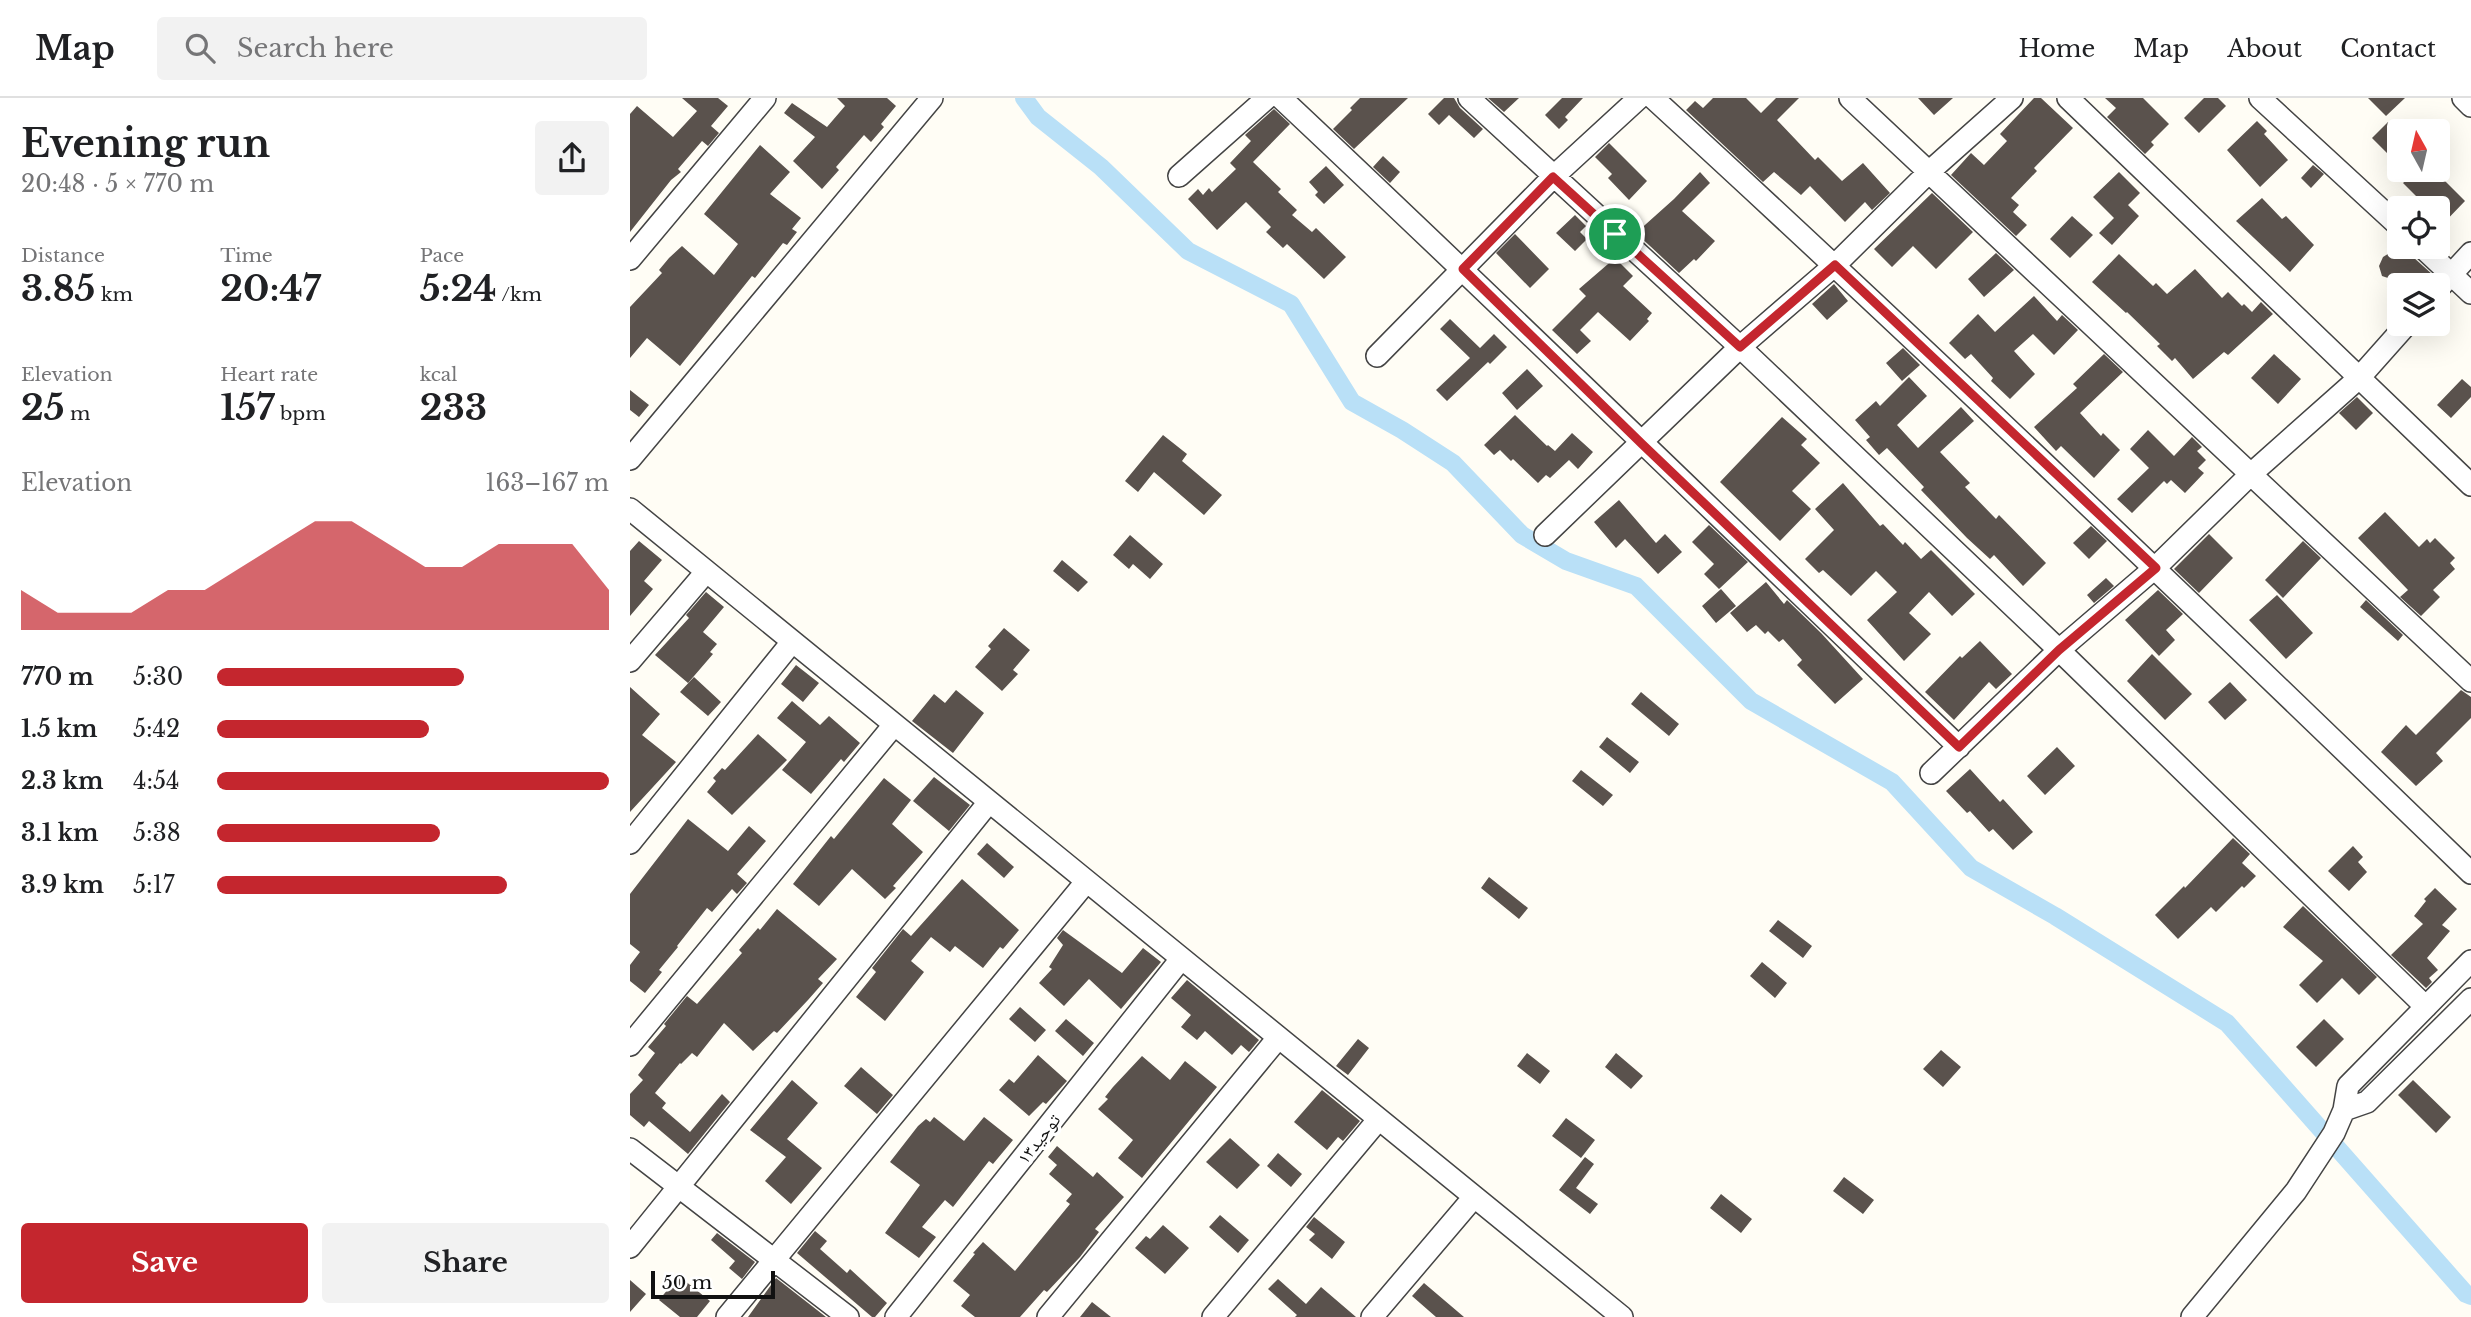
<!DOCTYPE html>
<meta charset="utf-8">
<style>
:root{--surface:#fff;--page:#f2f2f2;--text:#202124;--muted:#757577;--line:#e0e0e0;--accent:#c4262e}
body{margin:0;font-family:"Libre Baskerville","Noto Naskh Arabic",serif;background:var(--page);color:var(--text);height:100vh;display:flex;flex-direction:column;font-size:26px;white-space:nowrap}
*{box-sizing:border-box;margin:0}
p{font-size:23px;color:var(--muted)}
.icon{flex:none;width:38px;height:38px;fill:none;stroke:currentColor;stroke-width:2;stroke-linecap:round;stroke-linejoin:round}
.map{position:relative;flex:1;overflow:hidden}
.details{display:flex;flex-direction:column;background:var(--surface);width:630px}
.details>*{flex:none}
.needle{width:46px;rotate:352deg}
.buttons{position:absolute;left:1757px;top:21px;display:grid;gap:14px}
.buttons a{display:grid;place-items:center;width:63px;height:63px;border-radius:7px;background:var(--surface);box-shadow:0 7px 28px #0002;font-size:35px}
.scale{position:absolute;left:21px;bottom:18px;width:124px;box-sizing:border-box;padding-left:7px;border:4px solid #111;border-top:0;font-size:19px;line-height:24px;white-space:nowrap;color:#111;-webkit-text-stroke:5px #fff;paint-order:stroke}
.pin{position:absolute;display:grid;place-items:center;width:60px;height:60px;color:#fff;margin:-30px;border:4px solid #fff;border-radius:50%;box-shadow:0 2px 7px #0007}
.round{display:grid;place-items:center;flex:none;width:74px;height:74px;border-radius:7px;background:var(--page)}
.overview{display:flex;align-items:center;justify-content:space-between;height:119px;padding:0 21px}
h1{font-size:38px;font-weight:700;line-height:52px}
.metrics{display:grid;grid-template-columns:repeat(3,1fr);gap:10px;height:119px;padding:7px 21px}
.metrics div{display:grid;align-content:center}
.metrics b{font-size:35px;font-weight:700}
.metrics small{font-size:19px;font-weight:400}
.metrics p{font-size:19px}
.chart{height:196px;padding:14px 21px}
.chart p{display:flex;justify-content:space-between}
.chart svg{width:100%;height:126px;margin-top:7px;fill:var(--accent);opacity:.7}
.primary-button{display:flex;gap:14px;margin-top:auto;padding:14px 21px}
.primary-button a{flex:1;height:80px;border-radius:7px;background:var(--accent);color:#fff;font-size:28px;font-weight:700;line-height:80px;text-align:center}
.primary-button a+a{background:var(--page);color:var(--text)}
ul{padding:0 21px;list-style:none;font-size:23px}
li{display:grid;grid-template-columns:112px 84px 1fr;align-items:center;height:52px}
li i{height:18px;border-radius:9px;background:var(--accent)}
header{display:flex;align-items:center;gap:42px;box-sizing:border-box;height:98px;padding:0 35px;background:var(--surface);border-bottom:2px solid var(--line)}
header strong{font-size:33px}
nav{display:flex;gap:38px;margin-inline-start:auto;font-size:24px}
.search{width:490px;height:63px;background:var(--page);display:flex;align-items:center;gap:18px;box-sizing:border-box;padding:0 24px;border-radius:7px;color:var(--muted);font-size:26px}
main{display:flex;flex:1;min-height:0}
.map>svg:first-child{display:block}
.lines{fill:none;stroke-linecap:round;stroke-linejoin:round}
.canal{stroke:#b9e0f7;stroke-width:18}
.building{fill:#5a524d}
.minor-casing{stroke:#444;stroke-width:24}
.minor{stroke:#fff;stroke-width:21}
.route-casing{stroke:#fff;stroke-width:14}
.route{stroke:#c4262e;stroke-width:9}
.labels{text-anchor:middle;dominant-baseline:central;stroke-width:7;stroke-linejoin:round;paint-order:stroke}
.street-label{font-size:18px;fill:#111;stroke:#fff}
</style>
<header>
<strong>Map</strong>
<div class="search"><svg class="icon" aria-label="search" viewBox="0 0 24 24"><circle cx="10" cy="10" r="6"/><path d="M15 15l6 6"/></svg>Search here</div>
<nav><a>Home</a><a>Map</a><a>About</a><a>Contact</a></nav>
</header>
<main>
<section class="details">
<div class="overview"><div><h1>Evening run</h1><p>20:48 · 5 × 770 m</p></div><a class="round"><svg class="icon" aria-label="share" viewBox="0 0 24 24"><path d="M12 15V3M7 8l5-5 5 5M5 13v7h14v-7"/></svg></a></div>
<div class="metrics">
<div><p>Distance</p><b>3.85<small> km</small></b></div>
<div><p>Time</p><b>20:47</b></div>
<div><p>Pace</p><b>5:24<small> /km</small></b></div>
</div>
<div class="metrics">
<div><p>Elevation</p><b>25<small> m</small></b></div>
<div><p>Heart rate</p><b>157<small> bpm</small></b></div>
<div><p>kcal</p><b>233</b></div>
</div>
<div class="chart"><p><span>Elevation</span>163–167 m</p>
<svg viewBox="0 0 160 44" preserveAspectRatio="none"><path d="M0 44V30L10 38L20 38L30 38L40 30L50 30L60 22L70 14L80 6L90 6L100 14L110 22L120 22L130 14L140 14L150 14L160 30V44z"/></svg>
</div>
<ul>
<li><b>770 m</b>5:30<i style="width:63%"></i></li>
<li><b>1.5 km</b>5:42<i style="width:54%"></i></li>
<li><b>2.3 km</b>4:54<i style="width:100%"></i></li>
<li><b>3.1 km</b>5:38<i style="width:57%"></i></li>
<li><b>3.9 km</b>5:17<i style="width:74%"></i></li>
</ul>
<div class="primary-button"><a>Save</a><a>Share</a></div>
</section>
<div class="map">
<svg width="1841" height="1219" viewBox="0 0 1841 1219">
<rect width="100%" height="100%" fill="#fffdf5"/>
<g class="lines">
<path class="canal" d="M394,0L408,19L471,69L558,153L661,206L722,304L772,332L823,365L892,437L936,463L1006,488L1121,603L1262,684L1341,770L1425,818L1597,925L1836,1196L1841,1198"/>
</g>
<path class="building" d="M52,0H88L98,8L81,28L89,35L78,48L72,43L48,71L51,74L41,82L0,134V16L7,8L43,39L67,13Z
M207,0H257L266,8L251,26L254,29L241,44L234,37L206,69L209,72L192,91L163,63L185,39L154,15L162,5L197,29L215,8Z
M730,0H778L724,51L703,31L722,12L720,10Z
M814,0H824L830,10L853,31L844,40L819,17L809,27L798,16Z
M858,0H889L874,14Z
M932,0H953L935,19L938,22L929,31L915,17Z
M1083,0H1116L1131,15L1146,0H1169L1147,22L1185,62L1188,59L1212,83L1233,65L1260,95L1242,112L1235,104L1215,124L1180,88L1171,97L1144,74L1133,84L1056,12L1065,3L1073,10Z
M1288,0H1323L1304,17Z
M1404,0H1411L1443,30L1404,70L1407,73L1381,100L1389,107L1383,114L1397,127L1386,138L1321,77L1341,55L1354,67L1377,43L1370,36Z
M1475,0H1513L1539,26L1521,44L1524,47L1515,56L1477,19L1486,10Z
M1574,0H1588L1596,8L1569,35L1554,20Z
M1738,0H1775L1756,18Z
M644,11L660,26L623,64L651,91L648,94L667,112L662,117L682,134L686,130L716,159L694,181L657,146L653,150L636,134L641,129L616,104L587,132L558,101L568,91L573,97L579,90L582,94L606,71L600,65L621,43L615,37Z
M1627,23L1637,33L1634,36L1658,62L1630,89L1597,52Z
M1758,24L1769,35V44L1757,55L1742,40Z
M979,45L1017,83L999,102L978,80L982,76L965,59Z
M130,47L160,74L140,96L171,120L162,131L167,134L157,147L153,145L125,180L122,178L50,268L17,240L0,260V209L32,175L29,172L39,160L52,148L84,177L108,146L74,116Z
M753,58L770,74L760,85L743,69Z
M1683,67L1694,76L1681,90L1671,80Z
M696,68L714,87L694,106L685,97L688,94L679,84Z
M1787,72H1820L1812,80L1835,103L1808,131V110H1798L1773,85Z
M1070,74L1080,85L1052,113L1085,143L1066,163L1064,161L1049,175L1006,135L1044,101Z
M1489,74L1510,95L1498,107L1509,118L1482,147L1469,135L1484,120L1463,99Z
M1302,95L1343,134L1306,171L1283,148L1262,169L1244,151Z
M1632,100L1652,121L1656,118L1684,147L1660,174L1606,123Z
M945,117L956,128L950,134L957,141L945,153L926,135Z
M1442,118L1463,137L1440,160L1420,141Z
M885,136L919,171L900,190L866,155Z
M1769,149H1776L1783,159L1803,177L1796,187H1783L1768,175L1761,181L1752,178L1749,168L1753,159Z
M1366,155L1384,172L1354,199L1338,181Z
M1489,156L1523,188L1526,185L1537,196L1565,171L1592,200L1598,194L1612,208L1614,206L1622,214L1631,204L1643,216L1598,257L1594,254L1563,281L1545,260L1542,263L1527,248L1530,246L1497,214L1496,215L1462,184Z
M985,160L1003,178L993,188L1022,215L1017,221L1019,223L1000,243L968,214L950,232L961,243L947,256L922,232L956,198L949,191Z
M1204,186L1218,203L1197,222L1182,206Z
M1404,198L1427,223L1432,217L1448,232L1424,257L1403,236L1384,253L1405,276L1380,301L1361,283L1363,280L1341,256L1335,261L1319,245L1348,216L1365,234Z
M820,221L850,250L864,236L877,249L860,266L858,264L817,303L806,292L840,260L810,231Z
M1273,250L1290,267L1272,283L1256,265Z
M1474,256L1493,274L1450,315L1471,338L1473,335L1490,352L1464,380L1431,348L1426,353L1404,329L1447,290L1443,286Z
M1644,256L1671,281L1648,306L1621,280Z
M897,271L913,288L887,312L872,295Z
M1279,279L1297,298L1267,327L1288,350L1331,309L1344,323L1310,354L1340,385L1335,389L1366,421L1369,417L1416,465L1393,488L1364,457L1360,461L1337,440L1291,392L1294,389L1257,350L1249,357L1236,342L1240,339L1225,322L1246,303L1250,308Z
M1832,281L1841,289V299L1821,320L1807,307Z
M0,292L19,307L9,319L0,312Z
M1727,299L1743,315L1726,332L1709,315Z
M885,317L917,348L918,347L925,353L942,335L963,354L948,371L939,362L920,380L916,377L908,385L883,361L881,363L870,352L864,357L854,347Z
M1152,319L1177,341L1171,347L1190,365L1162,393L1181,411L1150,443L1090,384Z
M1518,332L1544,358L1562,339L1572,349L1567,353L1576,362L1568,370L1574,375L1555,395L1541,382L1537,386L1534,383L1502,415L1487,401L1519,370L1500,351Z
M533,337L557,356L552,363L592,397L574,417L524,374L508,394L495,383Z
M1213,385L1250,428L1253,426L1273,447L1275,444L1291,461L1301,452L1345,496L1322,518L1299,494L1279,515L1301,536L1274,563L1237,522L1267,494L1246,473L1221,498L1193,472L1189,475L1175,461L1204,432L1185,411Z
M989,402L1026,445L1035,436L1052,454L1028,476L995,441L986,450L964,424Z
M1755,414L1789,449L1797,441L1800,445L1805,440L1825,460L1820,465L1825,471L1803,492L1810,499L1791,518L1770,499L1778,492L1728,440Z
M1079,427L1118,464L1089,491L1074,476L1084,466L1062,444Z
M1461,428L1477,443L1459,461L1443,445Z
M1579,436L1603,460L1569,495L1544,471Z
M500,437L533,466L520,481L503,466L499,471L483,457Z
M9,443L32,462L14,483L23,491L0,518V453Z
M1673,443L1691,460L1653,500L1635,482Z
M432,462L458,484L448,494L423,473Z
M1476,480L1484,488L1464,505L1457,497Z
M1136,484L1154,506L1157,502L1191,535L1233,581L1205,606L1167,567L1172,562L1153,541L1149,544L1138,533L1135,536L1126,527L1117,534L1100,515Z
M1091,491L1106,508L1086,525L1072,508Z
M1528,492L1553,516L1536,532L1545,542L1529,558L1495,522Z
M76,494L94,509L73,534L87,546L80,554L83,556L58,585L25,557L59,520L56,517Z
M1647,497L1683,535L1656,561L1619,522Z
M1736,502L1773,537L1768,543L1730,509Z
M374,530L400,552L383,572L388,576L372,593L345,569L361,551L358,548Z
M1350,543L1382,576L1366,591L1359,584L1324,622L1295,594L1330,558L1332,560Z
M1522,556L1562,596L1535,622L1497,583Z
M166,567L189,585L173,604L151,586Z
M64,579L91,604L78,618L50,594Z
M1600,584L1617,602L1595,622L1578,604Z
M0,589L30,616L12,637L46,664L0,714Z
M326,592L354,615L323,655L282,623L304,596L315,605Z
M1831,592L1841,599V620L1806,655L1813,663L1786,688L1751,654L1776,627L1786,637Z
M1011,594L1049,626L1039,638L1001,606Z
M162,603L190,627L199,618L230,645L214,664L211,661L181,696L152,672L176,644L147,620Z
M128,636L157,662L102,717L77,694L86,683L83,680L92,670L95,672Z
M977,639L1009,664L1000,675L969,649Z
M1427,649L1445,668L1415,697L1397,678Z
M1340,671L1370,704L1373,701L1403,734L1383,752L1363,731L1359,734L1340,713L1337,715L1316,693Z
M951,672L983,697L973,708L942,683Z
M304,679L340,707L319,733L283,703Z
M254,680L281,702L262,726L293,754L263,788L266,790L255,801L222,771L189,808L163,786L201,738L204,741Z
M58,721L98,753L119,728L136,743L107,776L117,785L107,796L102,791L82,814L77,810L47,848L48,849L29,872L32,874L15,895L0,883V867L10,854L0,846V796Z
M1603,740L1620,756L1612,765L1626,778L1614,790L1612,788L1586,814L1581,809L1548,841L1525,817L1554,788L1555,790Z
M357,745L384,769L374,780L347,756Z
M1723,748L1733,759L1728,764L1737,774L1719,793L1698,773Z
M859,779L898,810L889,821L851,790Z
M332,781L389,832L373,851L370,849L353,870L325,848L320,854L301,839L281,863L294,874L255,923L226,899L246,874L242,870L273,831L281,838Z
M1805,790L1827,811L1812,827L1820,833L1797,860L1808,872L1799,880L1802,884L1796,890L1761,857L1793,826L1784,818L1796,803L1794,801Z
M1673,808L1747,879L1729,897L1712,880L1687,905L1669,887L1693,863L1653,829Z
M147,811L207,861L188,881L193,885L178,902L147,935L144,933L123,953L94,925L67,959L62,955L51,966L50,965L25,995L36,1005L32,1010L60,1034L92,996L100,1004L58,1056L19,1023L14,1029L0,1017V996L13,982L8,977L25,955L18,949L36,928L34,926L57,898L67,906L112,855L109,852L128,830L130,832Z
M1148,822L1182,848L1173,860L1139,833Z
M433,832L492,875L513,850L531,864L491,911L459,881L434,908L409,885L422,871L419,869L433,847L427,840Z
M1132,864L1157,885L1145,900L1120,878Z
M557,882L629,942L619,954L611,947L602,957L575,933L567,942L551,929L561,917L541,900Z
M390,909L416,932L405,944L379,921Z
M436,921L464,945L453,958L425,933Z
M1694,921L1714,941L1686,969L1666,949Z
M728,941L739,950L718,977L706,968Z
M1311,952L1331,969L1313,989L1293,971Z
M897,955L920,973L910,986L887,968Z
M986,955L1013,978L1001,991L975,969Z
M408,957L437,983L416,1006L413,1004L399,1018L369,992L379,981L384,985Z
M512,958L540,982L555,963L587,989L512,1080L488,1060L503,1042L468,1011L478,1001L475,999L483,989Z
M231,969L263,997L247,1016L214,988Z
M162,982L188,1005L157,1041L192,1070L161,1106L135,1083L156,1059L120,1032Z
M1783,982L1821,1019L1806,1035L1768,997Z
M692,992L730,1023L713,1043L708,1039L697,1052L664,1024Z
M304,1019L334,1043L354,1019L383,1042L363,1066L359,1063L323,1109L315,1102L292,1129L306,1139L289,1160L255,1135L290,1087L260,1064L288,1028L296,1021L300,1024Z
M936,1020L965,1042L951,1060L922,1038Z
M600,1040L630,1067L607,1091L576,1064Z
M427,1048L463,1079L467,1074L494,1099L465,1131L469,1134L450,1159L417,1194L414,1192L390,1219H345L331,1208L340,1197L323,1183L345,1156L343,1155L353,1144L385,1173L440,1106L436,1103L442,1096L419,1076L427,1067L418,1059Z
M648,1055L672,1076L661,1089L637,1068Z
M955,1059L964,1066L946,1090L968,1106L960,1116L929,1092Z
M1214,1079L1244,1102L1233,1116L1203,1093Z
M1091,1096L1122,1121L1111,1135L1080,1110Z
M590,1117L619,1142L608,1155L579,1129Z
M684,1119L715,1144L702,1161L679,1142L685,1136L676,1129Z
M533,1127L559,1150L535,1176L505,1150L516,1138L520,1141Z
M185,1133L197,1143L190,1151L217,1175L220,1171L257,1205L245,1219H242L167,1155Z
M87,1135L125,1164L112,1181L99,1170L105,1163L81,1142Z
M49,1178L80,1203L67,1219H50L29,1202Z
M146,1180L196,1219H118Z
M648,1181L676,1206L691,1189L726,1219H665L667,1217L638,1191Z
M0,1182L16,1196L0,1214Z
M794,1185L834,1219H806L782,1198Z
M462,1204L481,1219H450Z"/>
<g class="lines">
<defs>
<path id="minor" d="M651,0C879,214 1103,433 1329,649
M839,0L1110,249L1429,552L1796,909
M1023,0C1300,254 1571,514 1841,775
M1220,0L1841,583
M1438,0L1841,387
M1630,0L1769,128
M1833,0L1841,8
M549,78L637,0
M1792,149L1841,195
M0,161L135,0
M1808,191L1841,155
M747,258L923,79L1009,0
M0,361L302,0
M0,411L992,1219
M915,437L1110,249L1205,167L1300,73L1382,0
M0,563L76,474
M1301,675L1429,552L1526,469L1621,376L1729,280L1777,226
M0,745L162,544
M0,947L264,627
M1714,1012L1737,1004L1841,901
M0,1051L218,1219
M0,1149L359,704
M97,1219L456,784
M266,1219L551,861
M418,1219L648,940
M583,1219L748,1022
M742,1219L844,1099
M1562,1219L1666,1093L1704,1035L1714,1012L1718,988L1841,863"/>
</defs>
<use href="#minor" class="minor-casing"/>
<use href="#minor" class="minor"/>
</g>
<g class="lines">
<defs>
<path id="route" d="M923,79L1110,249L1205,167L1526,470L1429,552L1329,649L1012,346L833,171Z"/>
</defs>
<use href="#route" class="route-casing"/>
<use href="#route" class="route"/>
</g>
<g class="labels">
<g class="street-label">
<text transform="translate(409 1041) rotate(-52)">توحید۱۳</text>
</g>
</g>
</svg>
<div class="buttons">
<a><svg class="needle" viewBox="-14 -14 28 28"><path d="M0-13l5 13h-10z" fill="#e53935"/><path d="M0 13l5-13h-10z" fill="#757577"/></svg></a>
<a><svg class="icon" aria-label="locate" viewBox="0 0 24 24"><circle cx="12" cy="12" r="6"/><path d="M12 2v4M12 18v4M2 12h4M18 12h4"/></svg></a>
<a><svg class="icon" aria-label="layers" viewBox="0 0 24 24"><path d="M12 4l9 5-9 5-9-5zM3 14l9 5 9-5"/></svg></a>
</div>
<div class="scale">50 m</div>
<div class="pin" style="left:985px;top:136px;background:#1e9e55"><svg class="icon" aria-label="arrive" viewBox="0 0 24 24"><path d="M6 21V4h12l-3 4 3 4H6"/></svg></div>
</div>
</main>
